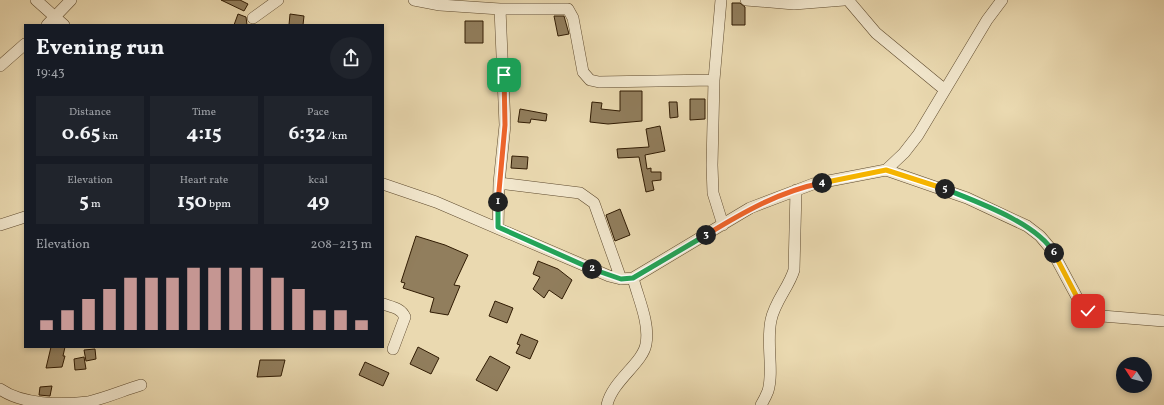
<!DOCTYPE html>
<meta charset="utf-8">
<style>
:root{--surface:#171b24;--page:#20242c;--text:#f1f3f6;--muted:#9ea1a6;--accent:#c59692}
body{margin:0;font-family:Vollkorn,serif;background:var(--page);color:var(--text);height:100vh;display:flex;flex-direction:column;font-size:15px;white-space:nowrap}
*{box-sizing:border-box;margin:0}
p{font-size:13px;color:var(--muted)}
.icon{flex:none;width:22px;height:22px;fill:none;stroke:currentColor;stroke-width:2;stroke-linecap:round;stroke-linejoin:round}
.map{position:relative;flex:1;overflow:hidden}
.drawer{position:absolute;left:24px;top:24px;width:360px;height:324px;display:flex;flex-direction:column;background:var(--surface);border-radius:0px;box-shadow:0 2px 6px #0003}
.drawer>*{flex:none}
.needle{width:26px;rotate:306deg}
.tools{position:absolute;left:1116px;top:357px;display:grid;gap:8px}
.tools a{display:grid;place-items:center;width:36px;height:36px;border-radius:50%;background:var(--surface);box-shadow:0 2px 6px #0003;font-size:20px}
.pin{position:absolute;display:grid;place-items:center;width:34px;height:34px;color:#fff;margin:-17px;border-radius:8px;box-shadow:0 2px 6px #0006}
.km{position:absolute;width:20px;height:20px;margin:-10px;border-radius:50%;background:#222;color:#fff;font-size:11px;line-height:20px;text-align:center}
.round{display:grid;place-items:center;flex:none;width:42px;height:42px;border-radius:21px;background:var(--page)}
.summary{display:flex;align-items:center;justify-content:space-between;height:68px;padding:0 12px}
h1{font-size:22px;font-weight:700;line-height:30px}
.stats{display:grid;grid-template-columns:repeat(3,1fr);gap:6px;height:68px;padding:4px 12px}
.stats div{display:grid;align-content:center;border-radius:0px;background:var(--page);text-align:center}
.stats b{font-size:20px;font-weight:700}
.stats small{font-size:11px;font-weight:400}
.stats p{font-size:11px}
.chart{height:112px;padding:8px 12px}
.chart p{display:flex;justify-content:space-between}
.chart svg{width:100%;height:72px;margin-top:4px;stroke:var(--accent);stroke-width:6}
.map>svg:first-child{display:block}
.building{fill:#917e5d;stroke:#301b03}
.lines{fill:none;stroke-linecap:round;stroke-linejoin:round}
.minor-casing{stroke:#5e4a2e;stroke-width:12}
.minor{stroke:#f1e6cc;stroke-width:11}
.split-1-casing{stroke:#fff;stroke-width:8}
.split-2-casing{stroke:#fff;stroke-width:8}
.split-3-casing{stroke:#fff;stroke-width:8}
.split-4-casing{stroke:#fff;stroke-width:8}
.split-5-casing{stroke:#fff;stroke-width:8}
.split-6-casing{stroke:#fff;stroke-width:8}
.split-7-casing{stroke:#fff;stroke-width:8}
.split-1{stroke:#f0652b;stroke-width:5}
.split-2{stroke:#22a559;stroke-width:5}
.split-3{stroke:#22a559;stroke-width:5}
.split-4{stroke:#f0652b;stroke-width:5}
.split-5{stroke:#f5b400;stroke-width:5}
.split-6{stroke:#22a559;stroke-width:5}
.split-7{stroke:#f5b400;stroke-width:5}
</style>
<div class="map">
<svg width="1164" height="405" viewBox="0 0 1164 405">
<rect width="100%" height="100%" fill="#ead9b0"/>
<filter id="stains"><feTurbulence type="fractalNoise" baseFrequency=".005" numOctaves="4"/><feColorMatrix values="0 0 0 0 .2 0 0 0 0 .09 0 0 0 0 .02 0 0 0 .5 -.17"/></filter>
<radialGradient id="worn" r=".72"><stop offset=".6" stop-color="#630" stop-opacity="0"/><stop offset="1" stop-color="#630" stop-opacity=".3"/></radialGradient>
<path class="building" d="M221,0H240L248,4L244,11Z
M732,3H740L745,7V25H732Z
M238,14L246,17L247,25H234Z
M290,14L304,16L303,25H289Z
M554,16H564L569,34L558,36Z
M465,21H483V43H465Z
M620,91H642V121L608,124L590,122L592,102L602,103L601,109L620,111Z
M690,99H705V119L690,120Z
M669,102H677L678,117L670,118Z
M520,109L547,114L546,121L531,119L530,123L518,122Z
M660,126L665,151L645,155L647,169L651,168V172H661V180L652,181L654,190L646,192L639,157L618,158L617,149L649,147L646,129Z
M512,156L528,157L527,169L511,168Z
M620,209L630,235L615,241L606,215Z
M416,236L445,245L468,255L454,285L460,286L448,315L430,312L434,298L403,288L405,283L401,282Z
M538,261L558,269L572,280L562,299L549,290L544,298L533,289L540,277L533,274Z
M495,301L513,308L507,323L489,316Z
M521,334L538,341L530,359L516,353L520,345L517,344Z
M51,347H65L63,356H65L62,367L46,368Z
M418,347L439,358L431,374L410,364Z
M95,349L96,359L86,361L84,350Z
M490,356L510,367L497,391L476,380Z
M84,357L86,369L75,370L74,359Z
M260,360H285L281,376L257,377Z
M365,362L389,373L383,386L359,375Z
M52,386L50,396L39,395L40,387Z"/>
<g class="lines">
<defs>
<path id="minor" d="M36,0L64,25
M414,0L440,5L500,9H568L573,18L583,72L590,80L599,82L714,80
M721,0L714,80L712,165L713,193L723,225
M746,0L794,4L844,0
M848,0L876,33L945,90
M253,18L278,0
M47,25L71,0
M0,66L25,44
M886,170L967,198L1027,226L1040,236L1051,249L1079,301L1088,311L1102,316L1164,321
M499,183L580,193L594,203L621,279
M383,184L436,202L609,276L621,279L633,278L750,208L813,184L886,170L904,153L918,135L987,20L1002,0
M0,225L25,217
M498,227L499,183L505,125L500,9
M383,304C392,307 401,308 405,317L393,349
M0,389C23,405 61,405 88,402C106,398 124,390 141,385
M607,405C612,381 643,363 646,344C650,323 638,298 633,278
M761,405C764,400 766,396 768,391C774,371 766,343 771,320C775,301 789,287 794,270L796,190"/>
</defs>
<use href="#minor" class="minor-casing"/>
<use href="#minor" class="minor"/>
</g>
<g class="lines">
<defs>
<path id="split-1" d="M498,202L505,125L504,75"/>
<path id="split-2" d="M498,202V227L592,269"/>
<path id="split-3" d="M592,269L621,279L633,278L706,235"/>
<path id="split-4" d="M706,235C742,213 780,191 822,183"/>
<path id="split-5" d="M822,183L886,170L945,189"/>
<path id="split-6" d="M945,189C977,202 1037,223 1054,253"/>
<path id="split-7" d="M1054,253L1079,301L1088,311"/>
</defs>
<use href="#split-1" class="split-1-casing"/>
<use href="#split-2" class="split-2-casing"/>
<use href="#split-3" class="split-3-casing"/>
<use href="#split-4" class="split-4-casing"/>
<use href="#split-5" class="split-5-casing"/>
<use href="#split-6" class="split-6-casing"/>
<use href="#split-7" class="split-7-casing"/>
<use href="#split-1" class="split-1"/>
<use href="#split-2" class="split-2"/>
<use href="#split-3" class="split-3"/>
<use href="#split-4" class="split-4"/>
<use href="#split-5" class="split-5"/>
<use href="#split-6" class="split-6"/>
<use href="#split-7" class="split-7"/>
</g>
<rect width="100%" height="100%" filter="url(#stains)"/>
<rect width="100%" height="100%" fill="url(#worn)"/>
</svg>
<div class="tools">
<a><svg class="needle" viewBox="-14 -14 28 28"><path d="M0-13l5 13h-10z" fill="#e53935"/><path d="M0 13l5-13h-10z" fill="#9ea1a6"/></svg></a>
</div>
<div class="pin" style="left:504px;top:75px;background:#1e9e55"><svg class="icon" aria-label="arrive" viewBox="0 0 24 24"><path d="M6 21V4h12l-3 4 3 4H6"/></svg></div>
<div class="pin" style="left:1088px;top:311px;background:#d93025"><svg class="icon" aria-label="check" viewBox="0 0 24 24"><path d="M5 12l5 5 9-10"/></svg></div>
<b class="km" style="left:498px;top:202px">1</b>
<b class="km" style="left:592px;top:269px">2</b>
<b class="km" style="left:706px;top:235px">3</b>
<b class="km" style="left:822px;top:183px">4</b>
<b class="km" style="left:945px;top:189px">5</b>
<b class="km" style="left:1054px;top:253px">6</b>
<section class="drawer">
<div class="summary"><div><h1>Evening run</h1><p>19:43</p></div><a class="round"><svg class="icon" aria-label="share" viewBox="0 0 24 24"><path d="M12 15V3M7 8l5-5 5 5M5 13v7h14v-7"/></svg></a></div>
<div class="stats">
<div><p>Distance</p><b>0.65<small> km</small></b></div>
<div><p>Time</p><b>4:15</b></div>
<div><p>Pace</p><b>6:32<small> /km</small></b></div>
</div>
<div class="stats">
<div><p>Elevation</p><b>5<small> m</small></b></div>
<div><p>Heart rate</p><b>150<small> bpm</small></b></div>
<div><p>kcal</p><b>49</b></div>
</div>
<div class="chart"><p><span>Elevation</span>208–213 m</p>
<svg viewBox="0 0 160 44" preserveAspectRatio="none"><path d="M5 44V38M15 44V32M25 44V25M35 44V19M45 44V12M55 44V12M65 44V12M75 44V6M85 44V6M95 44V6M105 44V6M115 44V12M125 44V19M135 44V32M145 44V32M155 44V38"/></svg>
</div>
</section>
</div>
